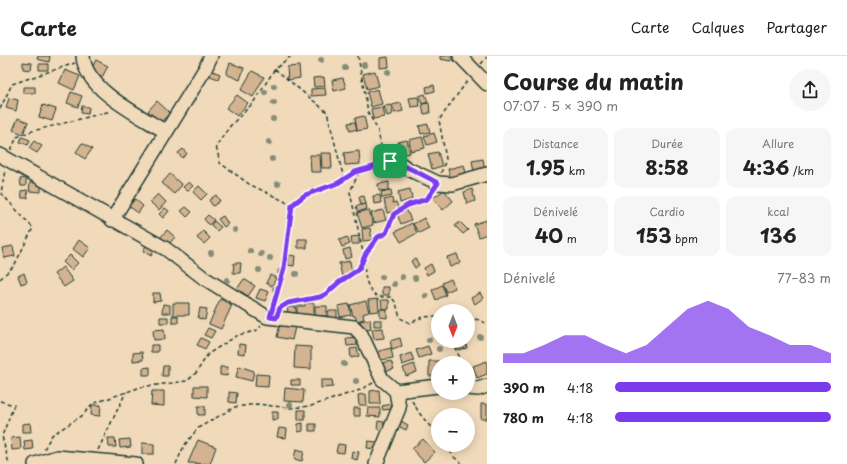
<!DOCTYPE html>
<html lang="fr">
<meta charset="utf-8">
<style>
:root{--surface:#fff;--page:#f6f6f6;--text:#222;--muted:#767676;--line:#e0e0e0;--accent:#7c3aed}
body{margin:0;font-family:"Playpen Sans",sans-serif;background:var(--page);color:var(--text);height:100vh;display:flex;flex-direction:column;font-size:15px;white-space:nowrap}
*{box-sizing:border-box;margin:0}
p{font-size:13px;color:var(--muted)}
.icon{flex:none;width:22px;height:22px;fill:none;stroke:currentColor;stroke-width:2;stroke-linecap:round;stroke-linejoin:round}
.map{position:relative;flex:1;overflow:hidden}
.details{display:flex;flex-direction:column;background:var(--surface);width:360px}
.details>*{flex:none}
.needle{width:26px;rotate:180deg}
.fabs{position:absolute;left:431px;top:248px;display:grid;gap:8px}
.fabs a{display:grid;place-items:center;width:44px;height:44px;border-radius:50%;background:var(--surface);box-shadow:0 2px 10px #0003;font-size:20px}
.pin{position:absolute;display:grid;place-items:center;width:34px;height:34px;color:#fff;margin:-17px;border-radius:8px;box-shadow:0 2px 6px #0006}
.round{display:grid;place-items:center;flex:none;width:42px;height:42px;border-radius:21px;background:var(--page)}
.headline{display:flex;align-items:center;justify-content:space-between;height:68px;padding:0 16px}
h1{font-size:22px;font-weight:700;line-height:30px}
.metrics{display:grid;grid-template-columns:repeat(3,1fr);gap:6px;height:68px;padding:4px 16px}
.metrics div{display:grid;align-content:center;border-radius:10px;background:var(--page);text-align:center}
.metrics b{font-size:20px;font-weight:700}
.metrics small{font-size:11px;font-weight:400}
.metrics p{font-size:11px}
.chart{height:112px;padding:8px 16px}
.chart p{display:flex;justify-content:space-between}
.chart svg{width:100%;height:72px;margin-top:4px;fill:var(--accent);opacity:.7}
ul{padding:0 16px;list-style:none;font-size:13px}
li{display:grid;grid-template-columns:64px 48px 1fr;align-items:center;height:30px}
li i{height:10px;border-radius:5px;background:var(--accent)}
header{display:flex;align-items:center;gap:24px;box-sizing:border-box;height:56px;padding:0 20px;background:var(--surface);border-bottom:1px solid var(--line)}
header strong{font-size:19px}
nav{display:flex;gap:22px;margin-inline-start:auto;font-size:14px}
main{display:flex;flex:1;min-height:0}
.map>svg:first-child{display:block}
.building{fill:#d4b391;stroke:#1f3d34}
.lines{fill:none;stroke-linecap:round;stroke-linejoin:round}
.minor-casing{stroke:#1f3d34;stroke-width:16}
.path{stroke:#1f3d34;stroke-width:1.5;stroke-dasharray:4 3;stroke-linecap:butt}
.minor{stroke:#f1daba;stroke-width:13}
.tree{fill:#868d77}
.route-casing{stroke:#fff;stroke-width:8}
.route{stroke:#7c3aed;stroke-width:5}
</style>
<header>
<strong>Carte</strong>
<nav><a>Carte</a><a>Calques</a><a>Partager</a></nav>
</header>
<main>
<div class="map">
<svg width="487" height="408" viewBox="0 0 487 408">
<rect width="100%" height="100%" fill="#f1daba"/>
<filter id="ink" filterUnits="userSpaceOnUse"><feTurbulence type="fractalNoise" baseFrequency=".025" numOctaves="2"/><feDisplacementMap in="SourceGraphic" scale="8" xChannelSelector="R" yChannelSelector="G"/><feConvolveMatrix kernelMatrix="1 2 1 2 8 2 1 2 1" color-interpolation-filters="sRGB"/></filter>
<g filter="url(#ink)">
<path class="building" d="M38,0H50L49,6L37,3Z
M440,0H452L451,5L440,3Z
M388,1L389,11L380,12V2Z
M96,4L108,10L101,23L89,17Z
M23,6L32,7L31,14L23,13Z
M230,7L244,12L240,24L226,18Z
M39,8H48V14H39Z
M299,10L300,22L288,24L287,11Z
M65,14L80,20L74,34L59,27Z
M210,14L220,18L218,23L208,19Z
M252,15L264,21L253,41L241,34Z
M375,15L379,30L367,33L363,18Z
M324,21L325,30L314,31L313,22Z
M343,22L346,32L334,35L332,24Z
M434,29L435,35L427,37L426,31Z
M23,31H35V37H23Z
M325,32L326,39L311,40V33Z
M378,33L382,48L371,51L367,36Z
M71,36L82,40L78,51L67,47Z
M425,38L428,46L422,48L419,40Z
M237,39L248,47L237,60L226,52Z
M418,41L420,50L411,51L409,42Z
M9,42L18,44L16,55L6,52Z
M157,45L170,57L161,66L148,55Z
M401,47L403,55L395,57L392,49Z
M429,47L430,57L424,58L422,48Z
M43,49L56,53L52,65L39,61Z
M391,49L393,58L387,60L384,50Z
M82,50L89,51L88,58L81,57Z
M382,51L384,61L373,63L371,53Z
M364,60L367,73L357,75L355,62Z
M18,62L28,66L23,78L13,74Z
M355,66L357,73L350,75L348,67Z
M428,68L430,76L421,78L419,70Z
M434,77L437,86L427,89L424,80Z
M22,81L30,84L28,89L20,86Z
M422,81L425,92L411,95L409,84Z
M407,84L410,97L401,99L398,86Z
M34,85L42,90L37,97L29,92Z
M82,87L92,93L85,103L76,96Z
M183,93L187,98L182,102L178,97Z
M359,95L360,108L345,109L344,97Z
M438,96L442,110L432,113L428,98Z
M321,97H331L332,112H322Z
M310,99H320L321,116H311Z
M483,103L485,114L474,116L472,105Z
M464,109L467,121L451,125L448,113Z
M170,118L182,129L174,138L162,127Z
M26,122V130H21L20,123Z
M30,126H41V136L29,135Z
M189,126L193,130L187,135L183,131Z
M389,126V134L379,135L378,128Z
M199,130L207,138L201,144L193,136Z
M410,133L412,143L400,147L398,136Z
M472,133L475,145L467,148L464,136Z
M27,134L28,142H22L21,135Z
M391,134L392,140L382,142L381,136Z
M444,134L453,145L443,154L433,142Z
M158,138L166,146L159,154L150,146Z
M216,139L220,145L213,150L209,144Z
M380,139L381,147L374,148L373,140Z
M364,140L366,148L361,149L359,141Z
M392,142L393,147L396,146L399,154L387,157L384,144Z
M135,143L143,150L138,157L129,150Z
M366,148L367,153L358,156L356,150Z
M186,151L192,156L187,161L181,155Z
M165,152L169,155L163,162L159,158Z
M406,153L411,164L401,168L397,158Z
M369,154L373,169L362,172L357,157Z
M383,154L386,164L374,167L371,157Z
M208,159L214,164L209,169L204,163Z
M223,160L228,168L224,171L218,163Z
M424,162L429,172L419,177L413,168Z
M487,164V178L479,181L474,168Z
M214,165L221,171L217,175L211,169Z
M460,166L468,174L463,178L455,170Z
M412,167L417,177L401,186L395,176Z
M370,172L372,184L363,185L362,173Z
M167,174L175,181L168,189L160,182Z
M203,175L210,182L204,188L197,182Z
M359,180V188H352L351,181Z
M347,181L350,188L342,191L339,184Z
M298,183H307V192H298Z
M79,184L90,192L83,201L73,193Z
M147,188L155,193L151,200L143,195Z
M13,190L15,200L4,202L2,192Z
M350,192L352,201L345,203L343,194Z
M457,198L460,207L450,211L447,201Z
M70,199L78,207L71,214L63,206Z
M289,199L295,200L294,210L288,209Z
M415,202L419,209L415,212L411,205Z
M350,205L352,218L342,220L339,207Z
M234,207H241L240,217H233Z
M431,208L434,215L427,219L424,212Z
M63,211L73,225L64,231L54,218Z
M24,217L27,226L21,228L18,220Z
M270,219L276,222L272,230L266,227Z
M244,223L255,230L248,240L237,233Z
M451,223L455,232L446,236L442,227Z
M442,229L446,239L436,244L432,234Z
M382,231H389V239H382Z
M260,233L269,236L265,245L256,242Z
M153,237H160L161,245L153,246Z
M480,237L483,242L475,248L471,242Z
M220,243L232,249L221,273L209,268Z
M378,243L379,255L370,256L368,244Z
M381,244H389V253H382Z
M366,245L369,256L363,258L364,263L357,265L355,260H353L350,249Z
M173,247H189V259H173Z
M305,247H314V260L297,258V250H305Z
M163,248L170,249V257H162Z
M349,248L351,259L340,261L338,250Z
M315,250H327V260H315Z
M287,251H296V257H288Z
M200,252L207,253L205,264L198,262Z
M380,253H387V262L380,261Z
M328,255H337V262H328Z
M172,260H178V267H172Z
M160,261H168V267H160Z
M370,263L371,273L362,275L360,265Z
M374,264H382V270H374Z
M280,268L295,271L292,284L277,281Z
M208,272L215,275L211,282L204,279Z
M383,272L384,282L374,283L372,273Z
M164,273L165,283L154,284L153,274Z
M357,281L358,289L347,290L346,282Z
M201,282L209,286L205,293L197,289Z
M400,282L402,290L392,293L390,285Z
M456,285H465L467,292L458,294Z
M239,288L246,289L245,298L238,297Z
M151,289H158V296H151Z
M295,290L311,291V313L294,312Z
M428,290L431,298L419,302L416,294Z
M357,292L359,300L351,302L350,293Z
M391,292L393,302L381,304L379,295Z
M142,296L143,304L133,305V297Z
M411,297L414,305L402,309L400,301Z
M391,305L394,313L384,316L382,307Z
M429,305H441V307H438V320H429Z
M487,305V318L477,322L473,310Z
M414,308L417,316L406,320L403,312Z
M163,310H168V320H162Z
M239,310L254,315L252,325L236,321Z
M150,311V319H143V312Z
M220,311H228L227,320L220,319Z
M256,318L269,319L268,331L255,330Z
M291,324H300V329H291Z
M321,324H332L333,331L321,332Z
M194,330H207V341L194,340Z
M285,332L304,334L303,346L284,345Z
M379,334L380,348H370V335Z
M152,335H164V350L151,349Z
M229,336L237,337L236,347L229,346Z
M366,338L367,349H359L358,339Z
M392,348V353L383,354L382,350Z
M481,348H487V363H481Z
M92,349H101L100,360L91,359Z
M198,350H205V359H198Z
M354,352H360V360H354Z
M368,352H380V361L367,360Z
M298,354H305V364H298Z
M272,356H278V363L272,364Z
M378,365L384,366L383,374L377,373Z
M401,365L408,369L406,374L398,370Z
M30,367L31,376H22V368Z
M303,367V375L298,376V368Z
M309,368H316V375H309Z
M279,372L287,373L286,382L277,381Z
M20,381L21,393L12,394L11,382Z
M108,382H115L116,391H109Z
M130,383L131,391L120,392L119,384Z
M423,383L435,396L424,406L412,393Z
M32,384L33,393L25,394L24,385Z
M198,384L216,391L210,408L188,407Z
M368,385L377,386L376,393L367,392Z
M142,387L154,388V398H142Z
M338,388L345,389L344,397L336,396Z
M296,393L304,395L302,405L294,403Z
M352,395L359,396L357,404L351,402Z"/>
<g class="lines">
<defs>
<path id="minor" d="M83,0C85,34 139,59 166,76
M460,0L487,28
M0,99L166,193L204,222L267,261L354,271L361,278L382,323L396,335L399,352L376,408
M383,105L398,106L408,113L438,127L452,128L487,118
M112,164L205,13L211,0
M468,332L478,333L487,330
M396,335L438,330
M35,408L57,401L136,408"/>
</defs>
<use href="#minor" class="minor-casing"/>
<path class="path" d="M291,0L275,13L253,47L231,69L216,90L220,107L249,128L292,149
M358,0L368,56L378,75L382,95
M481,8L487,1
M275,13L327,56L344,123
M0,53L12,28L75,7
M11,94L17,81L29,76L111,55
M441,117L446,103L439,64L468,24
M364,201L350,136L359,116L374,110
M364,205C365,220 365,232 378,241H391L396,247L400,262L410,267L423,261L438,260
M0,223L14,210L33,172L1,137L5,114
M273,250L284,211L292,149L305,139L338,127L355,116H359
M281,252L288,247L326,238L338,227L359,213L366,197L378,181L386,177L394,158L408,149L427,143L432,137
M468,262L480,264L487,268
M451,285L463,307
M468,315L472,322
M0,345L14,349L2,380L9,408
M412,345L420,358L438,380
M446,389L454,401L462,408
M44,393L52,379L83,359L92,348L141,331L187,325L196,317L208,298L238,279L256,275L261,270
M98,394L126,336
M176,408L184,390L198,372L235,351L257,348L290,352L311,350L360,334L373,327"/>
<use href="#minor" class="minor"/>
</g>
<g class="tree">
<circle cx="321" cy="4" r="3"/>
<circle cx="364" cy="9" r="3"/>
<circle cx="345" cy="12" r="3"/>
<circle cx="388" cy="16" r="3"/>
<circle cx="274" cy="30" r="3"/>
<circle cx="265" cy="36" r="3"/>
<circle cx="274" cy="47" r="3"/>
<circle cx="273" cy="63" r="3"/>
<circle cx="269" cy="86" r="3"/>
<circle cx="272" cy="103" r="3"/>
<circle cx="278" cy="128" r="3"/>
<circle cx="235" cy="174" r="3"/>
<circle cx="250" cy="195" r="3"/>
<circle cx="211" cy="197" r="3"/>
<circle cx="261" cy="198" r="3"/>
<circle cx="270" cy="202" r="3"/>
<circle cx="259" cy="214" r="3"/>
<circle cx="280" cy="216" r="3"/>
<circle cx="296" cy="218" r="3"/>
<circle cx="382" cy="221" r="3"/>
<circle cx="402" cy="221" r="3"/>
<circle cx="415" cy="222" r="3"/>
<circle cx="227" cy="224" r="3"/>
<circle cx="394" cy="228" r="3"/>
<circle cx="275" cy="233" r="3"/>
<circle cx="426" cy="240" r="3"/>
<circle cx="480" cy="281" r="3"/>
<circle cx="429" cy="284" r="3"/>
<circle cx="439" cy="293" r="3"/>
<circle cx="344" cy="308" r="3"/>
<circle cx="356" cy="325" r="3"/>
<circle cx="290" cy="349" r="3"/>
</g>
</g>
<g class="lines" filter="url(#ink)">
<defs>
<path id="route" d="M383,105C402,106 420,118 438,127L427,143L408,149L394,158L386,177L378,181L366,197L359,213L338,227L326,238L320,241L288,247L280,252L276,262L270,261L284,212L292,149L305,139L338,127L355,116L380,109Z"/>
</defs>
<use href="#route" class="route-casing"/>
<use href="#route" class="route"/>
</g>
</svg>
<div class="fabs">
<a><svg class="needle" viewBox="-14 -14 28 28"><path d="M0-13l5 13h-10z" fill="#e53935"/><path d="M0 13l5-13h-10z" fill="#767676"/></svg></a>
<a>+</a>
<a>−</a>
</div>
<div class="pin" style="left:390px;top:105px;background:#1e9e55"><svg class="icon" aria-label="arrive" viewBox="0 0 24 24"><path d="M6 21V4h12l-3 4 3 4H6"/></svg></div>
</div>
<section class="details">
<div class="headline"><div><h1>Course du matin</h1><p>07:07 · 5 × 390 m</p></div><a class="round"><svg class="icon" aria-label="share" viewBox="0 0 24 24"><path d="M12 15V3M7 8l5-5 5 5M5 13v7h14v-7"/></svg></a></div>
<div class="metrics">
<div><p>Distance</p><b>1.95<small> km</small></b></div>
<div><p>Durée</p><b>8:58</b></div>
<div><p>Allure</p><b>4:36<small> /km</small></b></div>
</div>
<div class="metrics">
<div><p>Dénivelé</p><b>40<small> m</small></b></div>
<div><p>Cardio</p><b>153<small> bpm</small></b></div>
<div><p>kcal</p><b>136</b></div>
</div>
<div class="chart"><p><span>Dénivelé</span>77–83 m</p>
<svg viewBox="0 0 160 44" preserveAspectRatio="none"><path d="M0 44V38L10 38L20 33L30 27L40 27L50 33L60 38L70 33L80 22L90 11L100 6L110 11L120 22L130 27L140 33L150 33L160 38V44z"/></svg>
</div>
<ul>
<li><b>390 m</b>4:18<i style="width:100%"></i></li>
<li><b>780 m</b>4:18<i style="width:100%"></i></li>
</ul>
</section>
</main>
